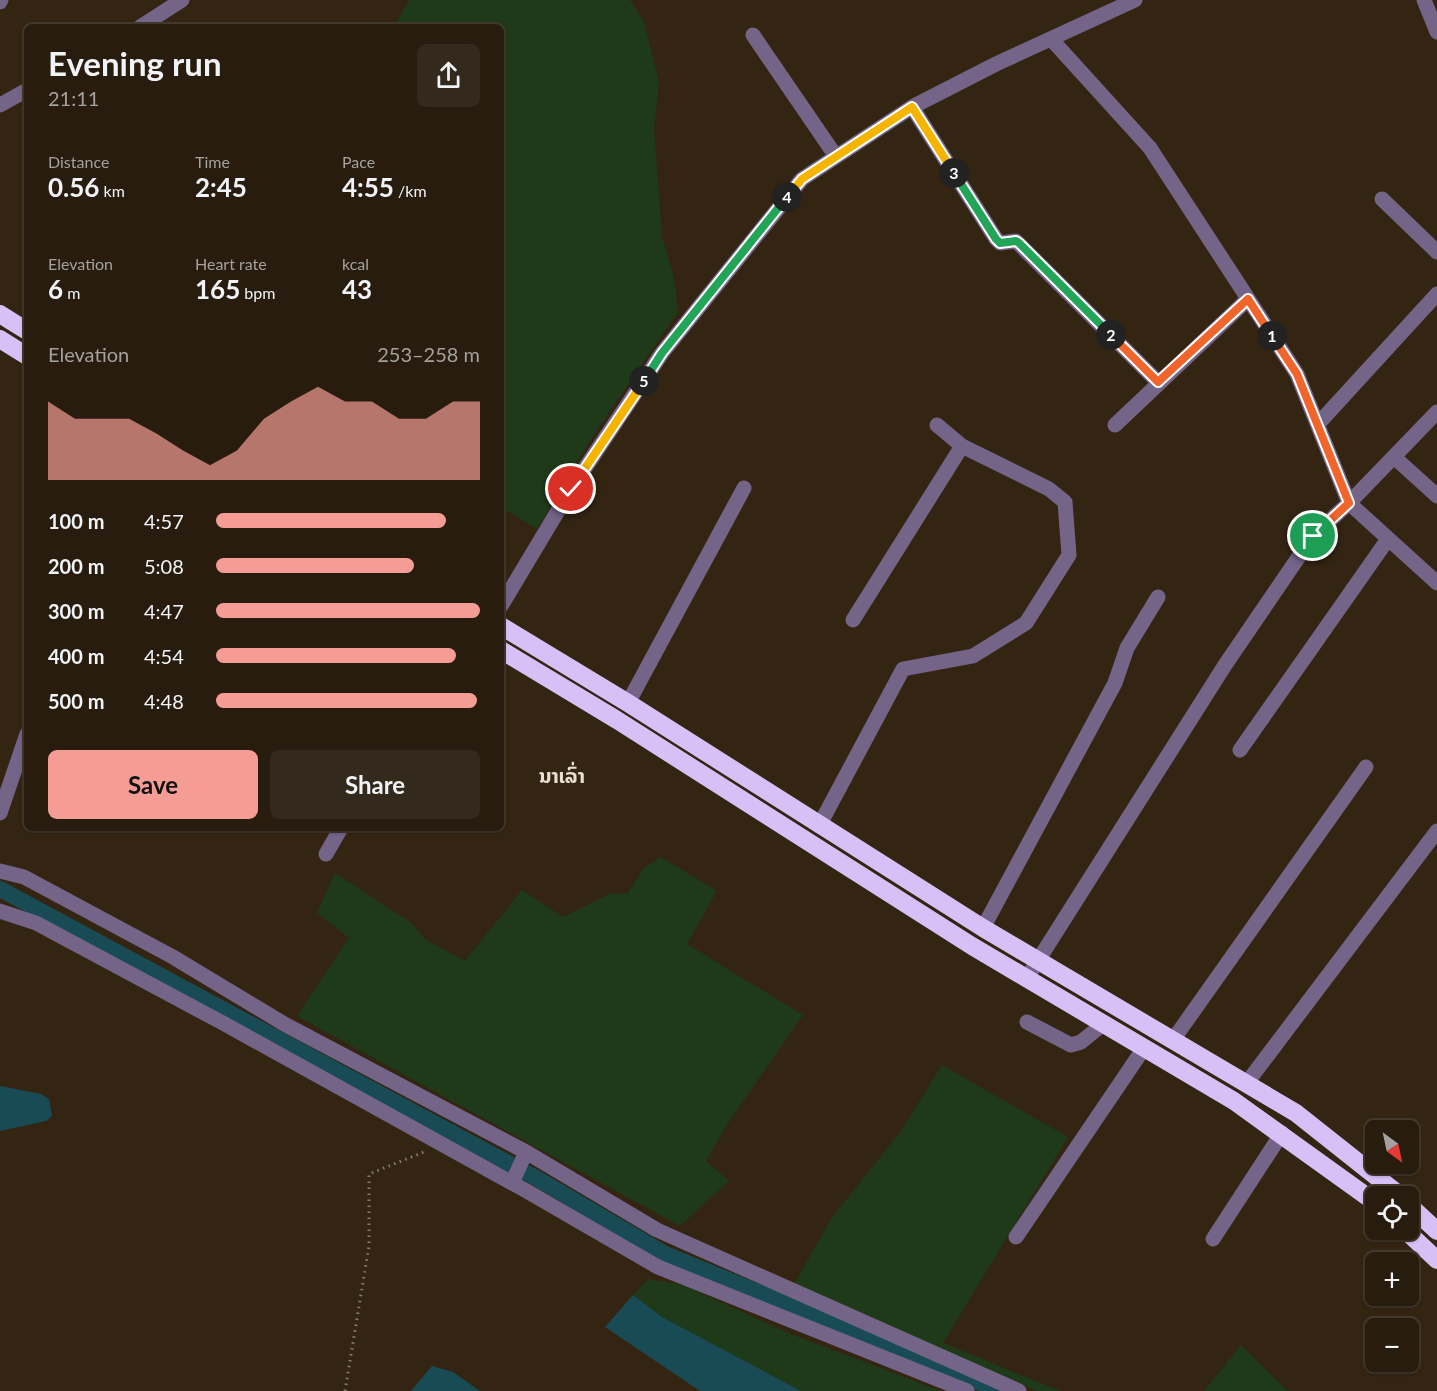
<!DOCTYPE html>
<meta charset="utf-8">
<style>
:root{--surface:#271c0e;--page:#33291c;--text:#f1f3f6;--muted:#a4a19e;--line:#433a2e;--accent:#f59c95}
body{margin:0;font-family:Lato,"Noto Sans Lao",sans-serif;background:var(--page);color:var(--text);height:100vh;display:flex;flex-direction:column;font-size:22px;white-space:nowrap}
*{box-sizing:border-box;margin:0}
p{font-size:20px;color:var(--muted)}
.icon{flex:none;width:33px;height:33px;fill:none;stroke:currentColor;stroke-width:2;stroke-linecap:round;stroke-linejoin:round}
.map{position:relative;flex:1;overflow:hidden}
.drawer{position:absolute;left:24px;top:24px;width:480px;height:807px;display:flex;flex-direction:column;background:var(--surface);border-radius:9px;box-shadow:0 2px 4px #0004,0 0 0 2px var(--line)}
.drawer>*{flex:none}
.needle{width:39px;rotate:147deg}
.buttons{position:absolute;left:1365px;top:1120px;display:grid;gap:12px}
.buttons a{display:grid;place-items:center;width:54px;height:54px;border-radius:9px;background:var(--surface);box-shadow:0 2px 4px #0004,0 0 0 2px var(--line);font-size:30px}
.pin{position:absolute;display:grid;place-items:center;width:51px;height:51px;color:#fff;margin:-26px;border:3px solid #fff;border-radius:50%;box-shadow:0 2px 6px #0007}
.km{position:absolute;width:30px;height:30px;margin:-15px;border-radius:50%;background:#222;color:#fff;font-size:16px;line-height:30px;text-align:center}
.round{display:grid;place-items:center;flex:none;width:63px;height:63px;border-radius:9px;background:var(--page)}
.headline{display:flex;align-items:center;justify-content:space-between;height:102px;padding:0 24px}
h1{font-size:33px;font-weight:700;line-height:45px}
.metrics{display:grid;grid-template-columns:repeat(3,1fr);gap:9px;height:102px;padding:6px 24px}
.metrics div{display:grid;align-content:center}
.metrics b{font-size:26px;font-weight:700}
.metrics small{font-size:16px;font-weight:400}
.metrics p{font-size:16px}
.chart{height:168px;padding:12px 24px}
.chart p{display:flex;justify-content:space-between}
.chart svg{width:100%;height:108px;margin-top:6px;fill:var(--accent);opacity:.7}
.button{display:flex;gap:12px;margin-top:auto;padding:12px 24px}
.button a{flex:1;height:69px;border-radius:9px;background:var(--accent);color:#111;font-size:24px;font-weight:700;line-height:69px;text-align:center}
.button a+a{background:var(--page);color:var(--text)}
ul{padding:0 24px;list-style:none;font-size:20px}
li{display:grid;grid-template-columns:96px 72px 1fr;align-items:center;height:45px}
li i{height:15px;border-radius:8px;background:var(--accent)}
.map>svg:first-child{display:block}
.green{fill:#1f3a19}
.water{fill:#194b54}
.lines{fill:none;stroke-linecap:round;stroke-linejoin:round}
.canal{stroke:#194b54;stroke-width:16}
.path{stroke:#887b6d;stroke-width:3;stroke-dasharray:1.5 4.5;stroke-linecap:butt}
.minor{stroke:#736488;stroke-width:15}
.highway{stroke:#d6c0f6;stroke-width:18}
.split-1-casing{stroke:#fff;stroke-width:12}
.split-2-casing{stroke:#fff;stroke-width:12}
.split-3-casing{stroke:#fff;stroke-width:12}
.split-4-casing{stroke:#fff;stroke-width:12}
.split-5-casing{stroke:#fff;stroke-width:12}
.split-6-casing{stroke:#fff;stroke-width:12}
.split-1{stroke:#f0652b;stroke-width:8}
.split-2{stroke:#f0652b;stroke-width:8}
.split-3{stroke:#22a559;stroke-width:8}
.split-4{stroke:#f5b400;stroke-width:8}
.split-5{stroke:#22a559;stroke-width:8}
.split-6{stroke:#f5b400;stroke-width:8}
.labels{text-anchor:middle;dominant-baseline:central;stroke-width:5;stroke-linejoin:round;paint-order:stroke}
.quarter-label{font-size:20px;font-weight:bold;fill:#e9dfd4;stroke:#342513}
</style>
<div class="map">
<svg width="1437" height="1391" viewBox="0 0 1437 1391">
<rect width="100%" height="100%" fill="#342513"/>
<path class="green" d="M409,0H630L644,22L659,82L654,129L662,236L674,278L678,312L593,436L537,529L501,507V27H394Z
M661,857L717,891L687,944L803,1015L730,1120L706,1161L729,1181L680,1226L297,1016L349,938L317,913L335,873L410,922L426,940L465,961L522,890L563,917L611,893L627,894L644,868Z
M942,1065L1068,1137L943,1343L1060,1391H1037L913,1343L792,1288L831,1219L901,1131Z
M648,1279L684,1285L788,1333L941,1391H801L662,1317L633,1295Z
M1241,1345L1288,1391H1204Z"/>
<path class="water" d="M0,1086L41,1094L49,1099L52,1116L46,1121L0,1131Z
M633,1295L662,1317L801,1391H700L605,1327Z
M432,1366L453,1372L480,1391H411Z"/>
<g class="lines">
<path class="canal" d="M0,889L536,1178L665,1254L1000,1391"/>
<path class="path" d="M345,1391L369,1246V1174L424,1152"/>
<path class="minor" d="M1424,0L1437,32
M0,2L1,0
M140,27L182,0
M753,35L835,155
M1052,40L1150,148L1297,374L1349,503L1437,583
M0,105L27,90
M912,107L996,239L1000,243L1016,241L1019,244L1158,382
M1382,199L1437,252
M1318,424L1437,294
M937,425L962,446
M1115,425L1248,299
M1394,457L1437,496
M501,606L571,489L662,353L802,179L912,107L996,64L1135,0
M628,703L744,488
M1240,750L1388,539
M0,813L27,734
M819,826L903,669L973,656L1026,623L1069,555L1065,502L1049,489L962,446L853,620
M326,854L341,828
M0,871L24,877L173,957L286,1025L526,1152L657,1230L1019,1391
M0,911L36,923L221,1022L523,1189L658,1267L967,1391
M983,928L1115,683L1127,648L1158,597
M1027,978L1225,665L1313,536L1349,503L1437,412
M1027,1022L1071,1045L1081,1042L1102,1025
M1173,1040L1366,767
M1246,1084L1437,831
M512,1183L526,1152
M1016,1237L1144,1048
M1213,1239L1282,1133"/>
<path class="highway" d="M0,314L27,331
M0,339L27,356
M501,626L628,703L983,928L1296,1113L1402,1197
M501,650L617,720L972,946L1234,1101L1376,1203
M1408,1204L1437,1231
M1405,1230L1437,1260"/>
</g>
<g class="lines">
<defs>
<path id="split-1" d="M1272,336L1297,374L1349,503L1313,536"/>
<path id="split-2" d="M1111,335L1158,382L1248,299L1272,336"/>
<path id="split-3" d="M954,173L996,239L1000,243L1016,241L1019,243L1111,335"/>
<path id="split-4" d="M787,197L802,179L912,107L954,173"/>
<path id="split-5" d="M644,381L662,353L787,197"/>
<path id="split-6" d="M571,489L644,381"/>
</defs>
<use href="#split-1" class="split-1-casing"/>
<use href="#split-2" class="split-2-casing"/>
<use href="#split-3" class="split-3-casing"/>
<use href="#split-4" class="split-4-casing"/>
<use href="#split-5" class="split-5-casing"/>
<use href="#split-6" class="split-6-casing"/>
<use href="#split-1" class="split-1"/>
<use href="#split-2" class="split-2"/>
<use href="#split-3" class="split-3"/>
<use href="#split-4" class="split-4"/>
<use href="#split-5" class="split-5"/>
<use href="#split-6" class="split-6"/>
</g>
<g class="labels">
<g class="quarter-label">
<text x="562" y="775">ນາເລົ່າ</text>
</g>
</g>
</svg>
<div class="buttons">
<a><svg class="needle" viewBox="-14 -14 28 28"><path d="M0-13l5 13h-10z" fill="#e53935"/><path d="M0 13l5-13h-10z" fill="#a4a19e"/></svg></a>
<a><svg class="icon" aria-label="locate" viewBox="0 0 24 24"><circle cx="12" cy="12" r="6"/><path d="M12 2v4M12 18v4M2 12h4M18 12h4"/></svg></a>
<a>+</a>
<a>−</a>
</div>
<div class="pin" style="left:1313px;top:536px;background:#1e9e55"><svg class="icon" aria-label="arrive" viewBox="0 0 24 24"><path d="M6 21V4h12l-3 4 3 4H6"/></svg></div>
<div class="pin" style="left:571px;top:489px;background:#d93025"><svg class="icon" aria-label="check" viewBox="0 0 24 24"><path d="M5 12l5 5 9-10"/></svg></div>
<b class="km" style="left:1272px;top:336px">1</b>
<b class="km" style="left:1111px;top:335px">2</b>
<b class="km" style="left:954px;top:173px">3</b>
<b class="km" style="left:787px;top:197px">4</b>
<b class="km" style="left:644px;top:381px">5</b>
<section class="drawer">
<div class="headline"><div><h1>Evening run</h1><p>21:11</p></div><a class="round"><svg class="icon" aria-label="share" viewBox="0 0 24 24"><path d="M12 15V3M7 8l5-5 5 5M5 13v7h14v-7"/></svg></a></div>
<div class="metrics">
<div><p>Distance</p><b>0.56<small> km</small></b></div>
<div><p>Time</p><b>2:45</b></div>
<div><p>Pace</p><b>4:55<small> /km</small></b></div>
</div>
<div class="metrics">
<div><p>Elevation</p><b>6<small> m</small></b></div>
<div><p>Heart rate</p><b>165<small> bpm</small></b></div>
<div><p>kcal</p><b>43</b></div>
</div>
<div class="chart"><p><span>Elevation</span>253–258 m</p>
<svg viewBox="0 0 160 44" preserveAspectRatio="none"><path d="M0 44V12L10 19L20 19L30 19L40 25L50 32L60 38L70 32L80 19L90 12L100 6L110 12L120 12L130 19L140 19L150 12L160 12V44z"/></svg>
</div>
<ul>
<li><b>100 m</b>4:57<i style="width:87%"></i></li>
<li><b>200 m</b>5:08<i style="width:75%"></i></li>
<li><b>300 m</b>4:47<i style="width:100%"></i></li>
<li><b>400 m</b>4:54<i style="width:91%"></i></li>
<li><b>500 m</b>4:48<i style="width:99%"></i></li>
</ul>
<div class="button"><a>Save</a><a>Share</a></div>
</section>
</div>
